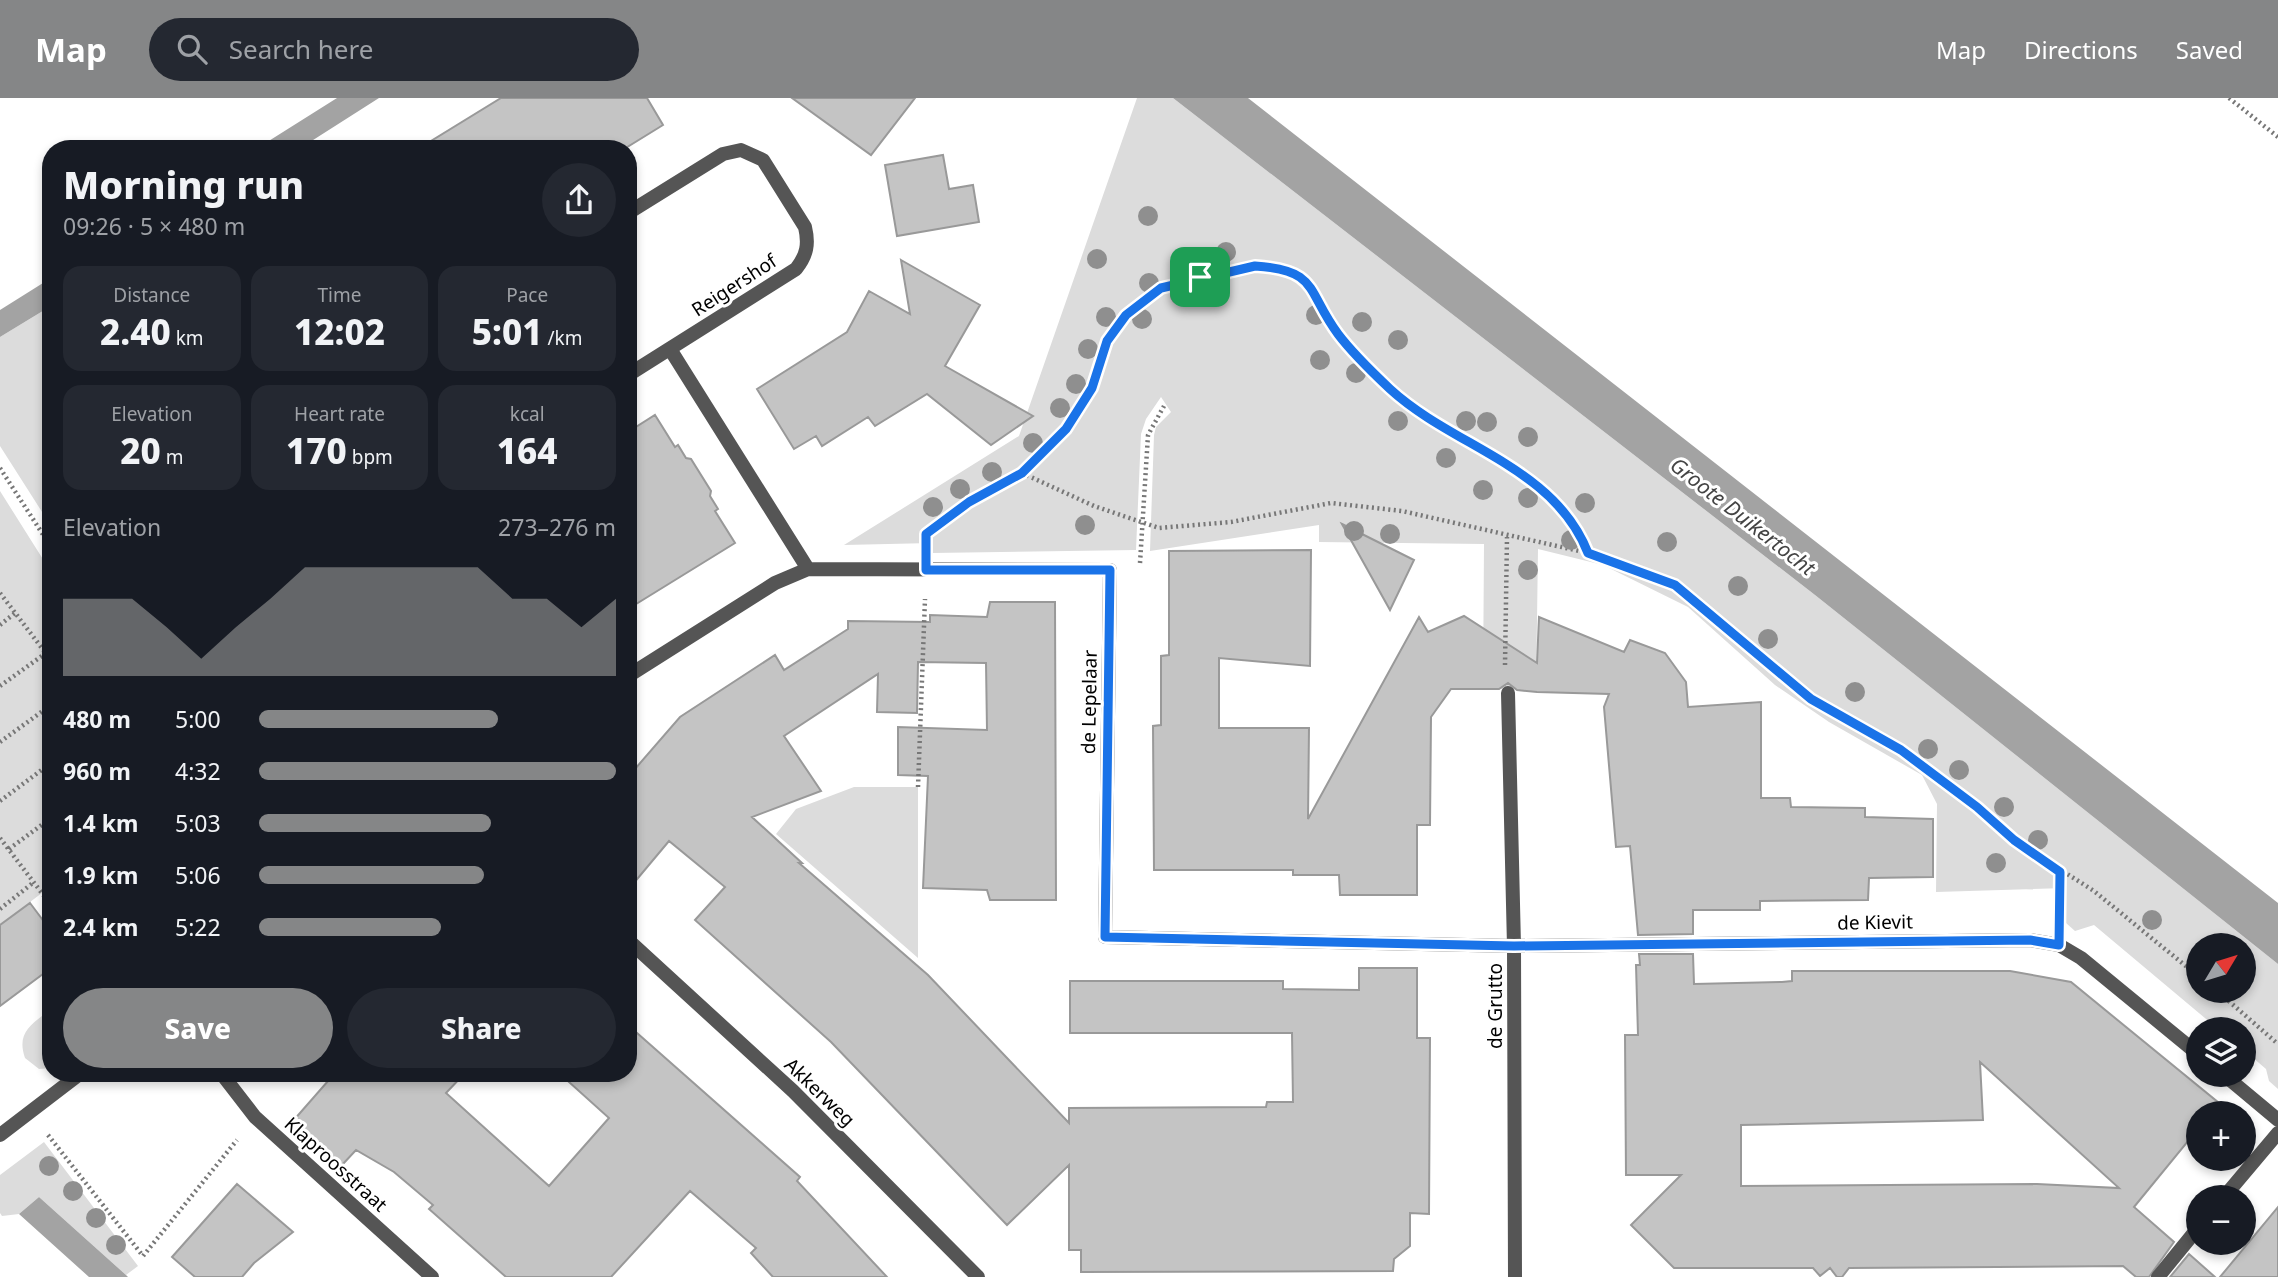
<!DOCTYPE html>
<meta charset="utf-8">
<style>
:root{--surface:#171b24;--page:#242831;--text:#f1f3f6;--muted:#9ea1a6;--accent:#858687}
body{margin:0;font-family:"Noto Sans",sans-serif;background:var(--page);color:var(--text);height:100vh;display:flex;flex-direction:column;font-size:26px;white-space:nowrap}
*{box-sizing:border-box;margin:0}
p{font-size:23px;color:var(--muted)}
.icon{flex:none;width:38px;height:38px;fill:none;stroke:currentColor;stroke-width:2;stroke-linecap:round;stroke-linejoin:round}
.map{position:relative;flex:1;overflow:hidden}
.sheet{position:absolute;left:42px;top:42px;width:595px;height:942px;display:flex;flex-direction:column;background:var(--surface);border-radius:28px;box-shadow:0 4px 10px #0003}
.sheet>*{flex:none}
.needle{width:46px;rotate:52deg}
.controls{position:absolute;left:2186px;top:835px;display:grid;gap:14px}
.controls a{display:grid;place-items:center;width:70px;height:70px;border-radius:50%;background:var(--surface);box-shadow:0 4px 10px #0003;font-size:35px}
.pin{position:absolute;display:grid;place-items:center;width:60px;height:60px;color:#fff;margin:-30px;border-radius:14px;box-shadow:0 4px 10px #0006}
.round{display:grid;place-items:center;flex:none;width:74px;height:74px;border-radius:37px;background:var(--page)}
.headline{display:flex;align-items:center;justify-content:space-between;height:119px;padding:0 21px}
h1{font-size:38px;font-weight:800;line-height:52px}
.figures{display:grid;grid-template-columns:repeat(3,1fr);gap:10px;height:119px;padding:7px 21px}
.figures div{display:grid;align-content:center;border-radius:18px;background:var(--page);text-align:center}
.figures b{font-size:35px;font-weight:800}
.figures small{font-size:19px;font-weight:400}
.figures p{font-size:19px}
.chart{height:196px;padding:14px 21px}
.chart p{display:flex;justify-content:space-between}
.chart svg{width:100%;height:126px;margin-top:7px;fill:var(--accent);opacity:.7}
.primary-button{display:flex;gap:14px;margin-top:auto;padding:14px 21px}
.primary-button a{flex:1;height:80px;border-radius:42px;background:var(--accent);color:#fff;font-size:28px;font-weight:800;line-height:80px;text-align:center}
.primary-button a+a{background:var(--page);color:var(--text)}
ul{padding:0 21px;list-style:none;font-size:23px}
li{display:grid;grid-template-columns:112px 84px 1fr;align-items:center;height:52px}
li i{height:18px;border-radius:9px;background:var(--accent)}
header{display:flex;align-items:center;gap:42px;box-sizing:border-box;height:98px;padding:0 35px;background:var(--accent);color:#fff}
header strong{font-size:33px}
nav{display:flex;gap:38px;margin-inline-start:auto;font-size:24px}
.search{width:490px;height:63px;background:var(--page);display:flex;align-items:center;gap:18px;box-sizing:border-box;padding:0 24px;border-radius:38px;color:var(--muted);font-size:26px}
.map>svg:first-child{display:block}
.green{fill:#dcdcdc;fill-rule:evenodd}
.water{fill:#a3a3a3}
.building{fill:#c4c4c4;stroke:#999;stroke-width:2;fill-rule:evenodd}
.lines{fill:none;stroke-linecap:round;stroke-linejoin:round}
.path{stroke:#777;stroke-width:4.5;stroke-dasharray:2 3.5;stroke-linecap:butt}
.minor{stroke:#555;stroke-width:14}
.tree{fill:#8f8f8f}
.route-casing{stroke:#fff;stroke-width:14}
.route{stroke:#1a73e8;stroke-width:9}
.labels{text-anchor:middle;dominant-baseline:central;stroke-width:6;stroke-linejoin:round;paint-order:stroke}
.street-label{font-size:19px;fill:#000;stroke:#fff}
.water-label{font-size:21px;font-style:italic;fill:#444;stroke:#fff}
</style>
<header>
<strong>Map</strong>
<div class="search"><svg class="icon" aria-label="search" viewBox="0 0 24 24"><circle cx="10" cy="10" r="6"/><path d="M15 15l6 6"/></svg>Search here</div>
<nav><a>Map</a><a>Directions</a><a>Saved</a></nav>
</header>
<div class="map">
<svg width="2278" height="1179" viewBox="0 0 2278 1179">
<rect width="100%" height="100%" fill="#fff"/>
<path class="green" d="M1137,0H1173L1815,497L2278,866V991L2269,983L2266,971L2244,952V931H2218L2094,827L2075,833L2066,825V790L1936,794L1937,706L1922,677L1829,624L1775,587L1688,509L1603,467L1538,451L1536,592L1483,590L1484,446L1319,444V427L1150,453L1154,337L1156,329L1171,314L1161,299L1146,321L1141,336L1136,452L932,455V445L844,447L1019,338ZM2198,847H2244V892H2198Z
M51,208V428L0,348V239Z
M0,393L51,474V788L0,827Z
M854,689H918V860L776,736L796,711Z
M51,911V970L39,971L25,960C16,934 32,926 51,911Z
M44,1044L138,1168L126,1177L39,1099L19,1116L2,1118L0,1115V1077Z"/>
<path class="water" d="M337,0H379L299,51H256Z
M1173,0H1248L2278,805V866L1815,497Z
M51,180V208L0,239V212Z
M39,1099L126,1177L128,1179H89L19,1116Z"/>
<path class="building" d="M501,0H647L663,27L624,51H418Z
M792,0H915L871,57Z
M943,57L949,91L973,87L979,124L897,138L885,67Z
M901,162L980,207L945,268L1033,318L991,347L927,296L875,328L868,319L822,348L816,338L794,351L757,291L847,234L869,193L910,216Z
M655,317L675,349L678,347L686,360L691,361L711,393L710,398L718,411L715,413L735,445L628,511V334Z
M1342,426L1414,462L1390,512Z
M1311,452L1310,568L1219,560V630H1309L1308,721L1419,519L1428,534L1464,518L1537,565L1539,519L1624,554L1630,542L1665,555L1686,584L1688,609L1761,604V700H1790L1791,709L1865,710V719L1933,721V779L1869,780L1868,802L1760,803V812H1693V836L1638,837L1630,748L1616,749L1604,609L1609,596L1537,594L1517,592L1508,585L1499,591H1451L1431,619L1430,727H1417V797H1340L1339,777H1293V772H1154L1153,628L1161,627V558L1169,557V453Z
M990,504H1055L1056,802H990L987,792L923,790L928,678L898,677V629L987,632L986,565L918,564L917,615L877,614L878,576L784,638L821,693L752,719L802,765H799L928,877L1069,1025V1010L1266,1009L1267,1004H1293L1292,935H1070V883H1283V891L1359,892V870H1417V940H1430L1429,1116L1410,1115V1148L1394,1161L1393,1173L1081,1174V1152H1069V1067L1007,1127L831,944L695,822L725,789L669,743L628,792V679L680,619L775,557L784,572L848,531V523L930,524V517L987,519Z
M30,805L51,833V870L0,908V827Z
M1639,856H1693L1694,886L1782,884L1792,883V873H2010L2071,884L2219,1005L2211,1015H2198V1031L2134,1109L2174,1144L2149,1179H2136L2123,1168L1849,1170L1842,1179H1837L1830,1170L1820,1178L1813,1170H1674L1631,1127L1681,1077H1626L1625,937H1638L1636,867H1640ZM1980,964L2119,1090L2037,1086L1741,1088V1027L1983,1022Z
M628,927L800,1079L797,1083L887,1179H773L751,1155L756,1150L690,1093L611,1179H506L429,1111L433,1107L394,1074L356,1052L342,1067L293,1023L335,975H465L446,995L549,1088L609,1020L559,975H628Z
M237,1086L293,1134L254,1165L242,1179H195L172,1159Z
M2278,1109V1179H2220Z
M2189,1156L2215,1179H2170Z"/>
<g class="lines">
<path class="path" d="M2229,0L2278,39
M0,370L51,449
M1022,375L1094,408L1159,430L1231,424L1331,405L1402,413L1588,455L1623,465L1675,487L1812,601L1901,652L1977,709L2014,742L2094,793L2198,878
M926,443V436L969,404L1022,375L1066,331L1092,290L1107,243L1126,217L1161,190L1255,168L1284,170L1303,179L1338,236L1391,292L1438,327L1530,380L1580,434L1588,454
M1140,465L1148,337L1164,308
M0,495L51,562
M0,527L15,515
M1505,567L1507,439
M0,588L46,555
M0,644L51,607
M918,689L925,501
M0,703L51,665
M0,740L51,807
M9,751L51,720
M0,811L34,784
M2060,818V774
M2216,892L2278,946
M48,1037L143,1158L237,1042"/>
<path class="minor" d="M628,115L723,56L741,52L763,62L805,129C809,146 807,157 796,171L628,277
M670,251L808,471
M628,578L775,485L808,471L1110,472L1105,839L1514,848L2030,842L2059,847L2081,860L2198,956
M1508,595L1514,848L1515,1179
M628,842L793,993L978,1179
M221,975L255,1019L432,1179
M2223,976L2278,1022
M0,1037L81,975
M2224,1099L2278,1035
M2158,1179L2198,1130"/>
</g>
<g class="tree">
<circle cx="1148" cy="118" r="10"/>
<circle cx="1226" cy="154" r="10"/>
<circle cx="1097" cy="161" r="10"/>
<circle cx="1149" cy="185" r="10"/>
<circle cx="1180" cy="197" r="10"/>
<circle cx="1316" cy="217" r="10"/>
<circle cx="1106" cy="219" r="10"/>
<circle cx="1142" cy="221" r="10"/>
<circle cx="1362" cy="224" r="10"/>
<circle cx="1398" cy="242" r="10"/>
<circle cx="1088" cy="251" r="10"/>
<circle cx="1320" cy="262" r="10"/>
<circle cx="1356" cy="275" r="10"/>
<circle cx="1076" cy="286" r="10"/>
<circle cx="1060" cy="310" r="10"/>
<circle cx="1398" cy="323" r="10"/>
<circle cx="1466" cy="323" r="10"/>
<circle cx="1487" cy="324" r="10"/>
<circle cx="1528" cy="339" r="10"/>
<circle cx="1033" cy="345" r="10"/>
<circle cx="1446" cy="360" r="10"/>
<circle cx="992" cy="374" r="10"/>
<circle cx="960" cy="391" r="10"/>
<circle cx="1483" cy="392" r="10"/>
<circle cx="1528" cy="400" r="10"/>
<circle cx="1585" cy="405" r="10"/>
<circle cx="933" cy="409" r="10"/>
<circle cx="1085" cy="427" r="10"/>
<circle cx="1354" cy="433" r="10"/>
<circle cx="1390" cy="436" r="10"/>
<circle cx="1571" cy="442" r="10"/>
<circle cx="1667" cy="444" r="10"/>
<circle cx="1528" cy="472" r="10"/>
<circle cx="1738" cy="488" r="10"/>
<circle cx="1768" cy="541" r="10"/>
<circle cx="1855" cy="594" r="10"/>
<circle cx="1928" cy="651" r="10"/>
<circle cx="1959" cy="672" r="10"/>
<circle cx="2004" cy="709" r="10"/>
<circle cx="2038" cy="742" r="10"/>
<circle cx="1996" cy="765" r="10"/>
<circle cx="2152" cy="822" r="10"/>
<circle cx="49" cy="1068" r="10"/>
<circle cx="73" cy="1093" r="10"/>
<circle cx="96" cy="1120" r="10"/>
<circle cx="116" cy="1147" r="10"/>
</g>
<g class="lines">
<defs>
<path id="route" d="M1255,168C1319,172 1306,193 1338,236C1353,256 1372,274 1390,291C1453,349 1554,368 1588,455L1675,487L1811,601L1901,652L1977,709L2014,742L2060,774L2059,847L2030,842L1514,848L1105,839L1110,472H926V436L969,404L1022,375L1066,331L1092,290L1107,243L1126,217L1161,190Z"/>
</defs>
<use href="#route" class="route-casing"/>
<use href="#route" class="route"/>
</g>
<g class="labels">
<g class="street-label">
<text transform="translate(734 187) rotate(-33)">Reigershof</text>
<text transform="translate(1089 604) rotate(-89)">de Lepelaar</text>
<text transform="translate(1875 824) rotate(-1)">de Kievit</text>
<text transform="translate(1495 908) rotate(-90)">de Grutto</text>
<text transform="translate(820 994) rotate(44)">Akkerweg</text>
<text transform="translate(336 1066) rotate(42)">Klaproosstraat</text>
</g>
<g class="water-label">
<text transform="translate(1743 418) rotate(38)">Groote Duikertocht</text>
</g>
</g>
</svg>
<div class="controls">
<a><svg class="needle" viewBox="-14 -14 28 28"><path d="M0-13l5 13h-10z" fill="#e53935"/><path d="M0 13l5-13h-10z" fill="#9ea1a6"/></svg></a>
<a><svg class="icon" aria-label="layers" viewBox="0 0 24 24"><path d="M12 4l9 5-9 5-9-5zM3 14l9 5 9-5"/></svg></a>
<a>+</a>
<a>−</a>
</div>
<div class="pin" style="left:1200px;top:179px;background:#1e9e55"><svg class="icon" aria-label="arrive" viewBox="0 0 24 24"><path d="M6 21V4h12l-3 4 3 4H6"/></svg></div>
<section class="sheet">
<div class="headline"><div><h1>Morning run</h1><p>09:26 · 5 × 480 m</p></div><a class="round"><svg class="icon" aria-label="share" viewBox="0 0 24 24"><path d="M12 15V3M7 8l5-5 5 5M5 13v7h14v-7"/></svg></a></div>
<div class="figures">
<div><p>Distance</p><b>2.40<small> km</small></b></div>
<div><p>Time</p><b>12:02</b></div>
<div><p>Pace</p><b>5:01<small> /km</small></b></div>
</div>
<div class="figures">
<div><p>Elevation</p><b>20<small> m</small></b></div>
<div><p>Heart rate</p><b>170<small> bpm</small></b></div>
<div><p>kcal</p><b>164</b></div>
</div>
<div class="chart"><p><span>Elevation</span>273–276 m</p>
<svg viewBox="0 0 160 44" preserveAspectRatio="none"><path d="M0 44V17L10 17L20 17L30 27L40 38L50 27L60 17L70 6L80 6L90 6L100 6L110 6L120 6L130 17L140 17L150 27L160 17V44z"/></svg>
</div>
<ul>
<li><b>480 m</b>5:00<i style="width:67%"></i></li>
<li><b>960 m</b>4:32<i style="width:100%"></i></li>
<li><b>1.4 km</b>5:03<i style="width:65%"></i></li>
<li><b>1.9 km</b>5:06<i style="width:63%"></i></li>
<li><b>2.4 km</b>5:22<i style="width:51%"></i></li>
</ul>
<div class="primary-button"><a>Save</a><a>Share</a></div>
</section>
</div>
